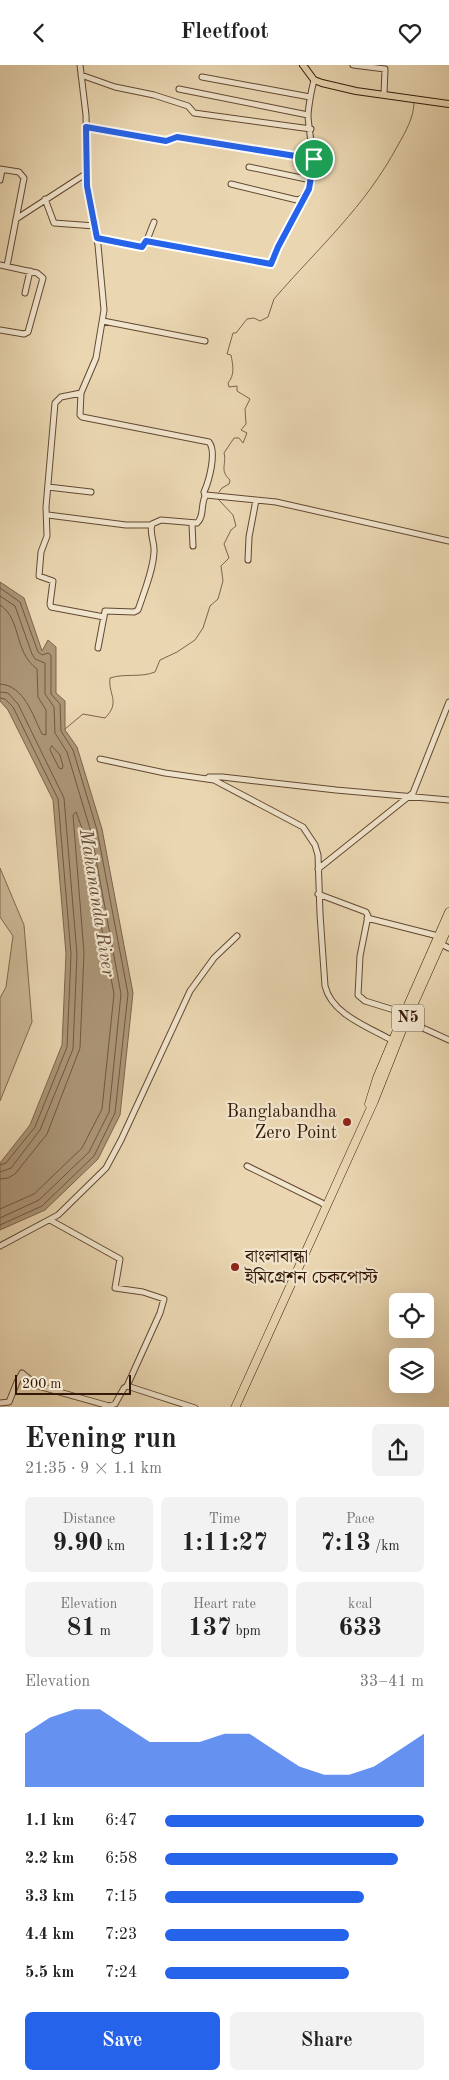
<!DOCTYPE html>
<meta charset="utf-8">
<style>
:root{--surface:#fff;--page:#f2f2f2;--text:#222;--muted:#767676;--accent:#2563eb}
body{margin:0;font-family:"Old Standard TT","Noto Serif Bengali",serif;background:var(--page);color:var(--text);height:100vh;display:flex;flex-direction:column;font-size:19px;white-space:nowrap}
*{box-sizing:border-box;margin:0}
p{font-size:16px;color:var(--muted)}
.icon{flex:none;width:28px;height:28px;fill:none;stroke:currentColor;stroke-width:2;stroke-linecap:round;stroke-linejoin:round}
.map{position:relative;height:1342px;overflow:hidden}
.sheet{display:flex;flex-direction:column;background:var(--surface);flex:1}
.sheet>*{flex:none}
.tools{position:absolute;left:389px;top:1228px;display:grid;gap:10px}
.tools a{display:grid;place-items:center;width:45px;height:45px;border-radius:8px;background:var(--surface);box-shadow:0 5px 20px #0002;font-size:25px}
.scale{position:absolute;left:15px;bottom:12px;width:116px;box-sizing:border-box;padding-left:5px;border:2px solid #341808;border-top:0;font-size:14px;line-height:18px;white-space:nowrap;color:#341808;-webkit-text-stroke:4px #f1e5cd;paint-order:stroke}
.pin{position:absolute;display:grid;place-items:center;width:42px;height:42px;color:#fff;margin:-21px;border:2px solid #fff;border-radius:50%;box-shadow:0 1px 5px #0007}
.round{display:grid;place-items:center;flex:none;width:52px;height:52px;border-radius:8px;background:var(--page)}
.head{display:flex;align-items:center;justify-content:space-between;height:85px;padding:0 25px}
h1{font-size:28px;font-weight:800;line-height:38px}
.figures{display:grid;grid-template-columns:repeat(3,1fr);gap:8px;height:85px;padding:5px 25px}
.figures div{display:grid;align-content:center;border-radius:8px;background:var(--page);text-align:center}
.figures b{font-size:25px;font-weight:800}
.figures small{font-size:14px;font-weight:400}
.figures p{font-size:14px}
.chart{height:140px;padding:10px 25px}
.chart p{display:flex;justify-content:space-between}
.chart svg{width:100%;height:90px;margin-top:5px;fill:var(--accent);opacity:.7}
.button{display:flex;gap:10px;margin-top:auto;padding:10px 25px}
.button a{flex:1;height:58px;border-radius:8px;background:var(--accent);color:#fff;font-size:20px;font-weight:800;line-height:58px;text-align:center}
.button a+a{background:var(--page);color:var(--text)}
ul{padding:0 25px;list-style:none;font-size:16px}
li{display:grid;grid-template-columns:80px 60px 1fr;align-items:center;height:38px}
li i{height:12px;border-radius:6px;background:var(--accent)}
header{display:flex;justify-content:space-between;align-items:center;height:65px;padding:0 25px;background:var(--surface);font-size:22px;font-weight:800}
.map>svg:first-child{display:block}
.green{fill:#cbb795;stroke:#80684e}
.water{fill:#ac9678;stroke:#7c644b}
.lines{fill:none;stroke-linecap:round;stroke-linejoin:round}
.shore{stroke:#705740;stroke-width:1}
.stream{stroke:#7c644b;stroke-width:1}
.minor-casing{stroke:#624832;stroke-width:7}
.major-casing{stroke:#341808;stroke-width:8}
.highway-casing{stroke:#341808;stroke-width:9}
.minor{stroke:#f1e5cd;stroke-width:5}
.major{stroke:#ead7b2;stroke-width:6}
.highway{stroke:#ead7b2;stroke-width:8}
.route-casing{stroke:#fff;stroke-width:10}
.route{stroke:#2563eb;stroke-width:6}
.poi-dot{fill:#8f2418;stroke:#f1e5cd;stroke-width:2}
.labels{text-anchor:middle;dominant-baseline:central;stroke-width:4.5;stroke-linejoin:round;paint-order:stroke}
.shield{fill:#f1e5cd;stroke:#6d5643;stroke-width:1}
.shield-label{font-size:16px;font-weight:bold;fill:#341808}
.poi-label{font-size:18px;fill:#341808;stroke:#f1e5cd;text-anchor:end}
.water-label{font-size:19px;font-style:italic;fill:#644a35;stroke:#f1e5cd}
</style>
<header><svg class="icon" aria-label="back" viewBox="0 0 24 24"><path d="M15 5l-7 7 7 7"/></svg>Fleetfoot<svg class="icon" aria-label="heart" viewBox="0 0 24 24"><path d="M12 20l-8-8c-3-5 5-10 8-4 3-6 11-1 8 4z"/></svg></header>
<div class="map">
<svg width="449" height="1343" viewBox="0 0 449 1343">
<rect width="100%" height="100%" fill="#ead7b2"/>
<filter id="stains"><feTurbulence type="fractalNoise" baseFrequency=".004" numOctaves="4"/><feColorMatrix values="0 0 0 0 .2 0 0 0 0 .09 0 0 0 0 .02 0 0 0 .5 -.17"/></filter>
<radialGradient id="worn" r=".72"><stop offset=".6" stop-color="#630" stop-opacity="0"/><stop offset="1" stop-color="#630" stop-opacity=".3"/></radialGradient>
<path class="green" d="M0,803L24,860L32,957L0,1036V933L6,922L13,871L0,852Z"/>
<path class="water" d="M0,517L24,533L42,586L48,575L56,582V628L65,636V665L77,682L102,764L133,928L120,1050L98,1094L45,1145L0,1165V1098L30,1060L62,980L66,889L53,735L8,645L0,636Z"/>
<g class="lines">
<path class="shore" d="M0,523L20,537L38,587L42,590L48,588L51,590V629L60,639L61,666L73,685L97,765L128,929L115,1048L94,1091L42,1141L0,1160
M0,531L15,541L32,589L35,594L45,598V629L54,642L55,668L67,687L91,767L121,929L109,1047L89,1087L39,1135L0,1153
M0,540C22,554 13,586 37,604L38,632L46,645V670L42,669C33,651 24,620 0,619
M0,627L8,628L18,639L64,733L77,890L73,984L40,1065L11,1103L0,1107
M0,633L5,634L13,642L58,734L71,889L67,982L35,1062L6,1098L0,1100
M52,681L60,690L63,701L62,704L59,703L50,685Z
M0,1114L8,1113L15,1109L47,1069L80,983L84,888L73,750L76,747L84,769L114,929L102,1044L82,1083L34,1129L0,1144"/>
<path class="stream" d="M219,427L222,423L229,419L230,415C219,405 227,399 224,388L234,373H239L243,378L247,368L241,365L246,359L245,344L250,334L237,326V321L229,322L228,318C235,310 233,300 231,290L227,289L233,268H236L247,254L254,253L260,256L268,252L274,234C319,182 365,142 398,80C405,68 414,52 414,38
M65,664L83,649L105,653C121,637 108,630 110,613C125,608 140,613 155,607L160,595L177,587L195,575L203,563L210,541L218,534L223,516L221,501L229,493L224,479L231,465L236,461L233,450L218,434"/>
<defs>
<path id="minor" d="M80,0L86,50L87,121L98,180L104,245L96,293L81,328L80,350L82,352L209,377C217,387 209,416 204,427L205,431
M353,0L385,4L384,29
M81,10L115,22L154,30L188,41L194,48L311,64
M202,12L310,32
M179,24L308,50
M86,62L166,77L177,72L314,94
M249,102L311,115
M0,104L19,107L24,113L7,201
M0,115L2,105
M231,119L297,135C324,129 308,67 308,50C309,38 311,27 314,15
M45,134L54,158L95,161
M16,154L87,108
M97,173L142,182L145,180L154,157
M146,176L271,199L278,182L291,159L302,134
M0,200L37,208L43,213L28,267L24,269L0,265
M25,228L30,206
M103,256L205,276
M81,328L61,332L55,338L46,442L47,471L41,487L39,511L53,516L50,539L51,542L104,552
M48,422L91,427
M48,450L126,460H151
M192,459L193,481
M248,495L249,472L256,435
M98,583L105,546L134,547L138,545C144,527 153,506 154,487C155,477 149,469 152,459L161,455L197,458C205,451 200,438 206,430L276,437L449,476
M100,694L165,708L214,715L303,762L315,780L318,790L320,849L325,921C332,950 369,962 393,976
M209,712H222L336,725L449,735
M318,804L413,728L449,637
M318,829L366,847L368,851L360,891L358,930L365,936L404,948
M367,853L438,871
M441,879L449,883
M412,944L416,948L413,956L414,959L449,975
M247,1101L322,1138L326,1142
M50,1155L120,1194L115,1223L143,1227L164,1234L160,1248L127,1321
M0,1181L58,1150L106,1103L121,1075L190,926L214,893L237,871
M0,1338L9,1337L17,1317L22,1308L38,1321L109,1341L115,1339L124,1323L127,1321L195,1343"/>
<path id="major" d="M303,0L314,15L322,18L356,26L449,39"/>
<path id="highway" d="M369,1039L377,1013L398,963L449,847
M235,1343L374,1036L402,965L449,860"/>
</defs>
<use href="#minor" class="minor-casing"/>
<use href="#major" class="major-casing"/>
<use href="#highway" class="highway-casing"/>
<use href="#minor" class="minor"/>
<use href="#major" class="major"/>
<use href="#highway" class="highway"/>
</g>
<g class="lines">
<defs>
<path id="route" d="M86,62L166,76L177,72L314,94L309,124L278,182L271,199L146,176L142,182L97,173L87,121Z"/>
</defs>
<use href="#route" class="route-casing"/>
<use href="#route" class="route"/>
</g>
<g class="poi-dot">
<circle cx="347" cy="1057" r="5"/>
<circle cx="235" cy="1202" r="5"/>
</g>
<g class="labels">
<rect class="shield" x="392" y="939.5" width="32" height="27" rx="4"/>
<g class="shield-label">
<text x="408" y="953">N5</text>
</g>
<g class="poi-label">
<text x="337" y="1047">Banglabandha<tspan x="337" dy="21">Zero Point</tspan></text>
<text x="245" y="1192" text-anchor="start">বাংলাবান্ধা<tspan x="245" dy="21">ইমিগ্রেশন চেকপোস্ট</tspan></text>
</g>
<g class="water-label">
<text transform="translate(96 838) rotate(81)">Mahananda River</text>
</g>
</g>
<rect width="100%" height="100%" filter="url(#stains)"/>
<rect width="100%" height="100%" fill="url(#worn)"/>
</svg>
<div class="tools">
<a><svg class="icon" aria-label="locate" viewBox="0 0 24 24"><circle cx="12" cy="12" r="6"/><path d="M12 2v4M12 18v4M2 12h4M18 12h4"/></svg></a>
<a><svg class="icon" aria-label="layers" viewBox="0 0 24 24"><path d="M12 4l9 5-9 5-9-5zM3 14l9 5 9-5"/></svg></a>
</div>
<div class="scale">200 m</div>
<div class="pin" style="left:314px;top:94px;background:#1e9e55"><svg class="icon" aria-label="arrive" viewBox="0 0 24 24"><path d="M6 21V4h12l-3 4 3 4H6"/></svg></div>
</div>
<section class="sheet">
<div class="head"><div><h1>Evening run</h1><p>21:35 · 9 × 1.1 km</p></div><a class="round"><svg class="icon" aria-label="share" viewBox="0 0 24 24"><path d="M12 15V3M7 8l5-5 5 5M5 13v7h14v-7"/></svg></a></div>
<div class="figures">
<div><p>Distance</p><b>9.90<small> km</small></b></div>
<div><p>Time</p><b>1:11:27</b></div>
<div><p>Pace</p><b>7:13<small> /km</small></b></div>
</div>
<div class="figures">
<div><p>Elevation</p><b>81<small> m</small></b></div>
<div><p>Heart rate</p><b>137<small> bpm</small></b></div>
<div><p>kcal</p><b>633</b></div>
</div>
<div class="chart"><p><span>Elevation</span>33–41 m</p>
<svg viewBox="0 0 160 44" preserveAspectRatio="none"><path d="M0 44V18L10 10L20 6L30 6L40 14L50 22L60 22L70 22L80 18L90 18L100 26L110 34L120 38L130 38L140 34L150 26L160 18V44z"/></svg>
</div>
<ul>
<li><b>1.1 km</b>6:47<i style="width:100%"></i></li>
<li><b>2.2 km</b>6:58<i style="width:90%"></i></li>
<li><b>3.3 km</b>7:15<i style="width:77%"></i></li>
<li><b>4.4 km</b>7:23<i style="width:71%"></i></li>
<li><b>5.5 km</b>7:24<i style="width:71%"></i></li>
</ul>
<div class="button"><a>Save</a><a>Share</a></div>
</section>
